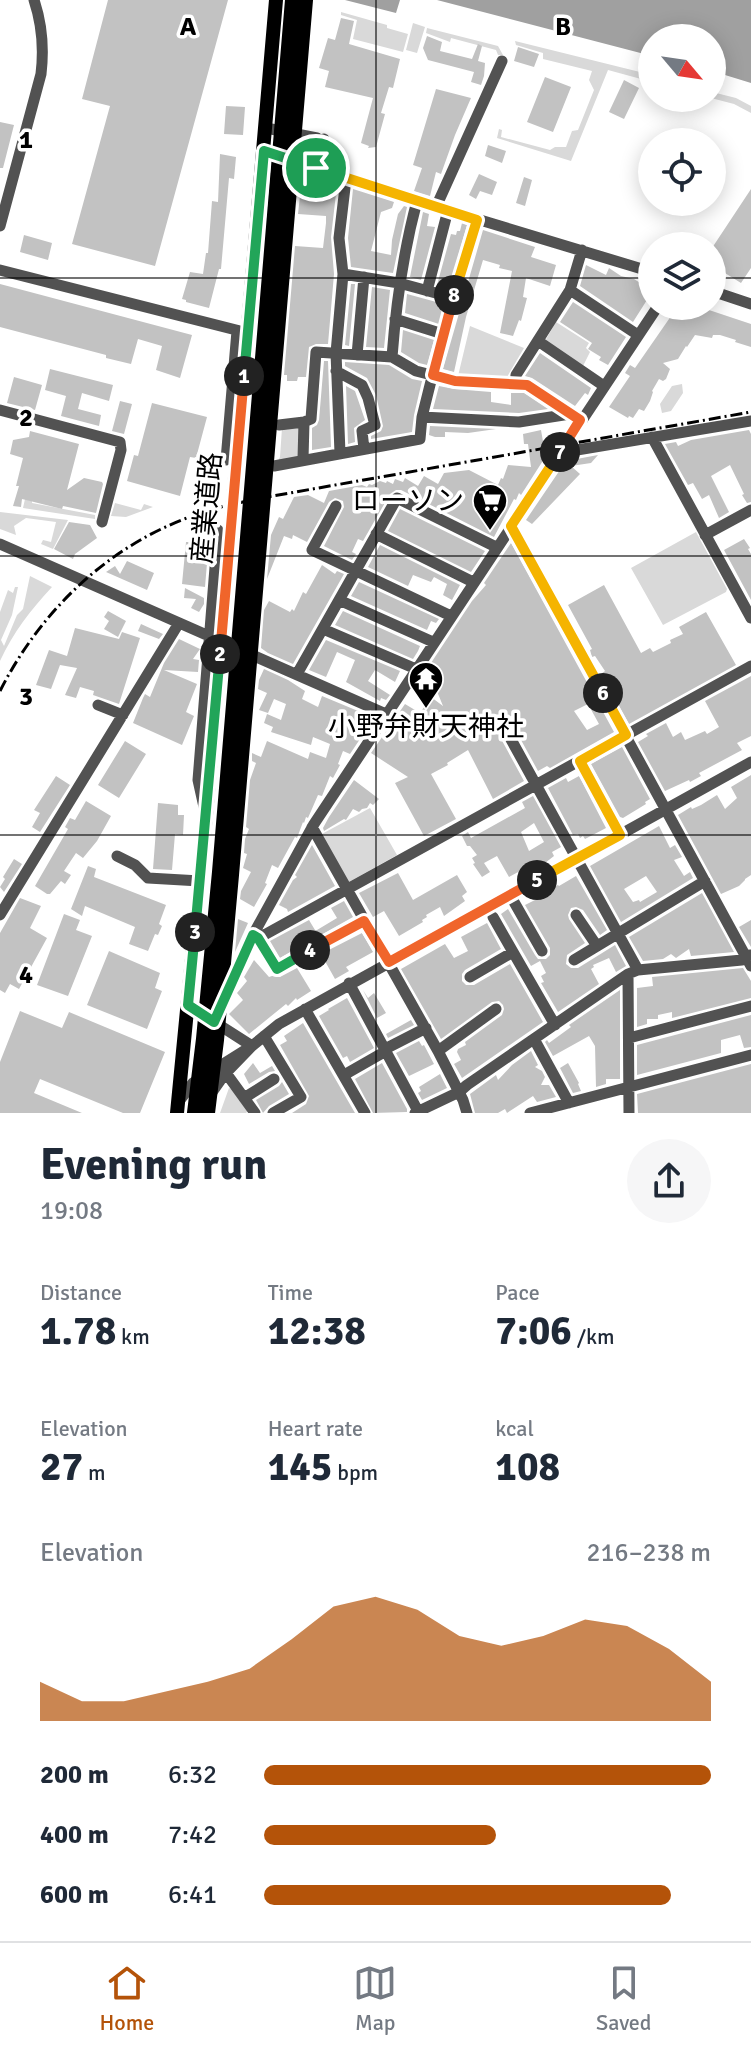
<!DOCTYPE html>
<meta charset="utf-8">
<style>
:root{--surface:#fff;--page:#f6f6f7;--text:#1f2937;--muted:#747a83;--line:#e0e1e3;--accent:#b45309}
body{margin:0;font-family:Signika,"Noto Sans JP",sans-serif;background:var(--page);color:var(--text);height:100vh;display:flex;flex-direction:column;font-size:30px;white-space:nowrap}
*{box-sizing:border-box;margin:0}
p{font-size:26px;color:var(--muted)}
.icon{flex:none;width:44px;height:44px;fill:none;stroke:currentColor;stroke-width:2;stroke-linecap:round;stroke-linejoin:round}
.map{position:relative;height:1113px;overflow:hidden}
.details{display:flex;flex-direction:column;background:var(--surface);flex:1}
.details>*{flex:none}
.needle{width:52px;rotate:119deg}
.buttons{position:absolute;left:638px;top:24px;display:grid;gap:16px}
.buttons a{display:grid;place-items:center;width:88px;height:88px;border-radius:50%;background:var(--surface);box-shadow:0 4px 20px #0003;font-size:40px}
.pin{position:absolute;display:grid;place-items:center;width:68px;height:68px;color:#fff;margin:-34px;border:4px solid #fff;border-radius:50%;box-shadow:0 2px 8px #0007}
.km{position:absolute;width:40px;height:40px;margin:-20px;border-radius:50%;background:#222;color:#fff;font-size:22px;line-height:40px;text-align:center}
.round{display:grid;place-items:center;flex:none;width:84px;height:84px;border-radius:42px;background:var(--page)}
.overview{display:flex;align-items:center;justify-content:space-between;height:136px;padding:0 40px}
h1{font-size:44px;font-weight:800;line-height:60px}
.stats{display:grid;grid-template-columns:repeat(3,1fr);gap:12px;height:136px;padding:8px 40px}
.stats div{display:grid;align-content:center}
.stats b{font-size:40px;font-weight:800}
.stats small{font-size:22px;font-weight:400}
.stats p{font-size:22px}
.chart{height:224px;padding:16px 40px}
.chart p{display:flex;justify-content:space-between}
.chart svg{width:100%;height:144px;margin-top:8px;fill:var(--accent);opacity:.7}
ul{padding:0 40px;list-style:none;font-size:26px}
li{display:grid;grid-template-columns:128px 96px 1fr;align-items:center;height:60px}
li i{height:20px;border-radius:10px;background:var(--accent)}
.tabs{display:flex;justify-content:space-around;align-items:center;height:112px;border-top:2px solid var(--line);background:var(--surface);font-size:22px;color:var(--muted)}
.tabs a{display:grid;justify-items:center;gap:4px}
.tabs .on{color:var(--accent)}
.map>svg:first-child{display:block}
.green{fill:#d9d9d9}
.water{fill:#a0a0a0}
.building{fill:#c2c2c2;fill-rule:evenodd}
.lines{fill:none;stroke-linecap:round;stroke-linejoin:round}
.minor{stroke:#525252;stroke-width:11}
.major{stroke:#000;stroke-width:14}
.highway{stroke:#000;stroke-width:16}
.rail{stroke:#000;stroke-width:3;stroke-dasharray:12 4 2 4;stroke-linecap:butt}
.split-1-casing{stroke:#fff;stroke-width:16}
.split-2-casing{stroke:#fff;stroke-width:16}
.split-3-casing{stroke:#fff;stroke-width:16}
.split-4-casing{stroke:#fff;stroke-width:16}
.split-5-casing{stroke:#fff;stroke-width:16}
.split-6-casing{stroke:#fff;stroke-width:16}
.split-7-casing{stroke:#fff;stroke-width:16}
.split-8-casing{stroke:#fff;stroke-width:16}
.split-9-casing{stroke:#fff;stroke-width:16}
.split-1{stroke:#22a559;stroke-width:10}
.split-2{stroke:#f0652b;stroke-width:10}
.split-3{stroke:#22a559;stroke-width:10}
.split-4{stroke:#22a559;stroke-width:10}
.split-5{stroke:#f0652b;stroke-width:10}
.split-6{stroke:#f5b400;stroke-width:10}
.split-7{stroke:#f5b400;stroke-width:10}
.split-8{stroke:#f0652b;stroke-width:10}
.split-9{stroke:#f5b400;stroke-width:10}
.grid{fill:none;stroke:#000;stroke-width:2;stroke-opacity:0.55}
.labels{text-anchor:middle;dominant-baseline:central;stroke-width:7;stroke-linejoin:round;paint-order:stroke}
.poi-label{font-size:28px;fill:#000;stroke:#fff;text-anchor:end}
.street-label{font-size:28px;fill:#000;stroke:#fff}
.grid-label{font-size:26px;text-anchor:middle;font-weight:bold;fill:#000;stroke:#fff;stroke-width:7;stroke-linejoin:round;paint-order:stroke}
</style>
<div class="map">
<svg width="751" height="1113" viewBox="0 0 751 1113">
<rect width="100%" height="100%" fill="#fff"/>
<path class="green" d="M341,12L387,25V28L408,34L403,52L353,39L357,20L341,15Z
M413,23L425,27L417,53L406,50Z
M427,28L498,46L503,55H498L496,50L451,38L450,42L426,33Z
M515,41L652,75V82L608,70L571,161L497,138L499,129L502,130L501,137L550,150L555,147H566L572,131L578,130L594,90L589,80L592,71L543,59V53L516,45Z
M712,92L736,98L751,106V113L734,104L711,98Z
M556,322L589,343L586,348L590,352L583,366L545,341Z
M470,326L524,348L507,377L458,376Z
M682,384L683,393L671,411L662,413L660,404L672,386Z
M302,424L301,458L277,463L280,457L282,428Z
M25,499L32,501V503L95,515V519L23,508Z
M115,503L141,510L144,504L153,507L126,517L111,516Z
M0,512L68,520L53,549L41,544L43,540L51,542L56,522L26,518L14,526L16,535L0,529Z
M696,532L727,589L726,592L663,625L631,568Z
M30,576L52,587C30,611 14,631 0,661V612L8,590L13,593L15,587H18L12,615L1,640L4,646L17,615L23,609Z
M370,808L397,855L347,883L320,835Z
M229,1088L236,1091L250,1109L246,1113H220Z"/>
<path class="water" d="M345,0H400L396,13Z
M437,0H751V83L712,71V38H652V56Z"/>
<path class="building" d="M108,0H228L155,266L72,244L110,106L82,99Z
M341,18L354,21L349,44L400,59L393,88L389,87L381,113L385,114L376,147L368,148L369,146L361,143L373,98L325,87L329,71L319,68L328,38L335,40Z
M427,36L442,42L440,51L472,59L478,44L482,46L478,61L485,63L484,76L481,85L471,82L474,72L428,60L423,48Z
M518,47L539,54L534,67L514,61Z
M545,77L571,87L553,132L527,122Z
M624,80L639,88L624,119L609,112Z
M436,89L471,98L455,135L441,174L436,172L430,196L414,191L422,168L413,165Z
M226,106L245,107L243,135L224,134Z
M0,122L14,125L3,168H0Z
M488,145L506,151L502,163L485,156Z
M220,154L236,157L234,179L229,178L221,269H219L209,308L186,302V300L182,299L190,272L203,274L206,253H208L212,201L218,202Z
M479,174L497,182L492,195L480,191L476,199L469,195Z
M302,177L320,178L323,179V183L337,185L331,237L334,274L328,344H316L309,347L306,377H298L297,381H287V375H284L295,246L323,248L326,223V216L298,214Z
M524,177L532,180L525,206L516,203Z
M353,189L394,202L392,208L381,212L371,251L391,255L392,240L398,214L404,206L407,207L393,273L351,267L348,238Z
M751,189V268L741,283L712,265V248Z
M423,212L429,214L427,226L435,227L421,280L410,277Z
M462,223L467,225L449,288L437,285L451,234L456,235L457,231H460Z
M483,230L535,247L531,257L556,265L550,286L526,278L523,297L527,298L521,321L519,320L513,336L500,333L512,271L499,268L500,265L483,260L466,317L454,372L443,369Z
M24,235L52,243L48,260L20,252Z
M586,265L606,275L609,268L621,276L634,279L645,286L649,280H652V292L633,322L580,286Z
M0,284L192,335L180,378L156,370L162,346L138,339L131,364L106,358V355L0,327Z
M351,284H355L349,346L345,345Z
M372,287L390,290L384,348L366,347Z
M407,294L440,303L438,308L443,309L439,324L405,313Z
M573,302L626,337L608,365L599,360L601,357L588,349L592,343L560,322Z
M678,306H697L751,324V347L735,342L736,340L720,335H713L712,338L695,335L687,347L686,346L678,359L663,363L670,369L666,379L663,381L659,379L652,391L653,392L650,401L644,411L639,409L633,418L629,416L628,418L609,407L630,376L625,373L630,365L635,368Z
M403,330L434,340L427,365L419,363L401,352Z
M540,353L591,388L588,395L585,393L575,406L532,378L525,376Z
M324,361H328L331,447L312,450V428L317,425L319,420Z
M345,362L389,365L412,379L422,381L414,415L412,432L371,439V436L381,431L383,426L376,395L367,378L345,366Z
M50,369L113,385L109,401L82,393L78,409L101,415L99,426L61,416L66,396L45,390Z
M14,377L42,385L35,410L7,403Z
M346,386L355,391L365,420L354,428L355,442L348,444Z
M439,386L454,389L491,392V402L511,405V393H524L548,409L519,413L433,409Z
M120,401L132,404L124,434L112,431Z
M152,403L207,417L196,458L190,457L180,496L127,481L134,455L138,456Z
M430,426L496,429L468,433L445,432V437H435L429,435Z
M541,430L546,459H544L521,495L519,493L516,500L514,499L494,537L401,490H396L390,494L363,541L358,539L352,552L356,554L352,560L324,546L344,507L343,501L335,498L329,502L307,542L293,535L292,539L284,536L267,579L271,535L279,517L283,519L294,497L308,495L324,503L329,491L362,485L367,487L369,484L372,485L380,481L386,483L387,481L393,484L395,479L403,482L405,478L418,486L424,476L438,484L444,473L469,470L498,485L501,478L503,479L508,465L531,467L528,444H524L523,434Z
M749,430L751,434V502L747,503L742,495L744,494L730,465L711,476L729,512L719,518L709,495L702,499L693,483L688,485L665,444L676,442L678,446L691,440Z
M30,431L79,444L67,490L84,478L102,482L103,484L96,513L63,506L62,509L22,499L21,507L13,506L19,486H16L23,458L10,454L13,440L29,437Z
M598,455L591,463L571,466L580,474L532,524L526,520L566,461Z
M400,509L485,551L471,572L388,531Z
M69,522L90,525L97,538L75,554L73,559L54,549Z
M197,526L210,527L205,587L182,584L186,542H195Z
M744,539L750,548L748,549L751,554V600L724,550Z
M511,543L614,732L550,768L547,766L538,771L515,729L509,726H505L500,730V737L524,781L493,799L468,750L447,763L448,765L431,774L456,819L424,836L395,783L408,777L371,753L405,704L420,713L431,697L443,706L434,684L437,678L425,672L472,601L486,585L484,583ZM588,704L599,724L587,730L574,711Z
M380,545L460,585L452,600L443,595L447,584L434,577L431,582L413,575L408,586L368,567Z
M127,561L154,573L147,590L106,572L115,566L120,574Z
M322,565L335,574L337,571L344,574L293,664L268,653L261,648L264,610L269,601L290,612L292,609L294,611L303,592L306,594Z
M359,582L439,619L436,623L431,621L427,630L351,596Z
M604,585L641,653L650,648L653,652L671,643L670,640L683,634L679,627L706,612L736,665L629,724L601,674L605,671L595,656L592,657L590,650L592,649L568,605Z
M185,588L204,598V604L199,612L191,608L196,599L184,598Z
M108,611L126,621L118,637L104,629L109,621L104,617Z
M343,611L420,646L418,651L413,659L335,625Z
M141,624L163,634L159,639L138,631Z
M75,628L119,639L122,632L140,638L119,704L93,695L94,691L80,687L76,698L65,695L77,668L60,665L51,689L36,685L49,650L67,656Z
M179,639L200,649L193,659L199,660L198,672L164,670L197,684L186,712L194,716L182,745L133,723L143,698L145,694L150,697L164,663Z
M326,640L400,671L395,682L375,670L368,681L390,695L386,700L381,698L380,701L346,682L355,660L337,652L326,677L309,670Z
M264,669L288,680L305,691L302,699L318,707L322,696L370,716L372,721L350,754L343,751L338,764L340,765L333,778L330,776L322,796L318,795L308,818L306,817L304,823L303,822L297,838L295,837L278,868L272,865L265,883L267,884L254,907L240,899L241,891L251,872L243,868L247,854L244,853L245,839L249,829L246,827L250,780L256,763L252,761V753L261,757L267,741L308,759L310,752L326,758L330,744L313,737L311,745L271,732L273,727L264,723L267,714L281,720L286,704L274,699L268,713L259,710L267,693L258,689L259,680Z
M751,676V736L737,743L742,750L699,773L701,776L690,782L689,780L665,791L638,742L648,736L646,734L666,723L673,737L681,732L685,740L705,731L707,734L719,727L705,701Z
M125,741L146,754L119,798L98,785Z
M622,747L650,799L645,802L646,804L623,818L620,817L591,764Z
M751,775V875L745,879V880L739,886L721,894L678,815L691,807L692,809L701,805L717,795L725,809L737,798L731,787Z
M56,776L70,785L40,832L32,827L40,813L34,810Z
M579,776L606,828L585,839L583,836L580,838L578,834L573,835L548,788L566,778L568,782Z
M354,780L379,799L373,805L370,803L367,808L362,809L359,812L353,809L346,820L344,819L324,831L323,828L329,817Z
M533,796L561,847L552,852L554,856L545,863L531,870L529,866L509,877L497,856L484,863L490,872L482,877L473,864L475,863L472,858L477,855L470,846H467L462,836L468,832L471,838L525,808L522,802ZM534,823L544,842L529,851L521,832Z
M86,801L111,816L97,841L83,858L76,853L64,871L71,875L65,884L61,881L50,894H47L35,886L68,829L65,827L70,818L75,820Z
M158,803L178,805V815H184L183,835L175,834L172,870L153,869Z
M659,826L670,848L675,845L682,857L674,860L684,876L690,872L693,878L621,922L590,866ZM646,876L657,892L640,902L639,900L633,902L624,889Z
M312,845L335,886L288,912L287,909L279,905L293,880L297,877L295,875Z
M14,859L22,864L4,892L0,887L5,879L3,877Z
M88,866L96,869L94,877L166,905L159,924L162,926L158,935L155,934L148,951L129,944L135,927L85,906L82,916L71,909Z
M398,873L413,900L457,875L467,892L462,896L465,901L444,916L440,907L426,915L427,917L422,920L423,922L399,936L384,911L373,917L359,893Z
M576,876L607,930L600,935L583,910L576,907L571,908L568,915L569,919L585,943L567,955L566,964L571,968H578L615,945L626,966L616,972L609,958L593,965L594,967L591,969L599,984L558,1012L541,983L544,982L541,976L546,973L540,961L531,966L501,914L508,909L535,955L538,959H546L550,955V948L525,905L541,897L539,894L558,885L559,886Z
M702,893L734,952L691,956L689,949L676,958L671,954L663,959L643,961L629,937Z
M20,898L41,906L30,928L47,938L19,989L10,984L5,993L0,990V933Z
M344,901L353,917L280,958L270,941L309,920L315,930H317L337,918L331,908Z
M64,914L80,920L76,930L92,936L68,996L37,985Z
M238,919L248,923L235,952Z
M751,920V947L739,927Z
M487,923L501,949L465,970L462,974V981L466,985H474L510,964L543,1022L462,1078L454,1064L461,1060L457,1052L458,1049L466,1045L465,1042L502,1015L504,1009L503,1005L499,1001L492,1002L441,1039L401,969L445,944L454,958L468,951L461,937Z
M362,933L373,952L346,967L349,971L335,979L321,954Z
M109,951L160,973L155,988L162,991L147,1029L87,1005Z
M254,960L269,977L272,976L280,977L297,968L311,991L297,1000L296,998L288,1006L286,1004L249,1034L229,1014L243,1000L237,993L247,981L244,977Z
M743,968L751,981V998L672,1018V1012L658,1015V1019H647V1024L637,1027V988L653,986L652,977Z
M363,990L368,998L374,993L386,1013L377,1018Z
M620,990V1079H606V1084L596,1087L595,1046L589,1036L553,1056L545,1042L547,1040L549,1043L571,1027L569,1025Z
M347,998L374,1048L350,1062L347,1056L343,1058L319,1016L329,1010L328,1009Z
M20,1011L62,1028L69,1012L165,1052L140,1113H123L40,1079L34,1093L82,1113H0V1062Z
M751,1015V1047L744,1048L740,1035L721,1040V1053L637,1075V1045Z
M411,1020L414,1025L388,1038L386,1034Z
M303,1023L355,1113H292L306,1104L309,1096L280,1045L287,1041L284,1036Z
M419,1041L422,1046L424,1045L434,1064L409,1076L396,1053Z
M531,1051L538,1065L535,1067L542,1071L545,1077L541,1085H549L556,1097L537,1102L533,1096L507,1113L505,1109L498,1113H475L470,1094L496,1075L498,1080L512,1065Z
M253,1063L260,1073L272,1066L275,1071L269,1072L249,1084L244,1074Z
M382,1063L407,1109V1112L373,1113L355,1079Z
M568,1063L579,1083L578,1084L581,1091L573,1093L560,1068Z
M751,1064V1113H638L637,1094Z
M440,1074L447,1088L422,1100L418,1093L421,1091L419,1087Z
M282,1082L289,1094L269,1106L263,1113L256,1100L279,1086Z"/>
<g class="lines">
<path class="minor" d="M266,128L317,138
M264,151L417,201L652,272
M316,168L324,139
M346,179L339,238L343,274L399,283L454,298
M436,207L502,61
M0,226L41,74C44,49 42,24 34,0
M0,270L248,333
M570,290L638,335
M427,291L448,210
M712,291L751,304
M395,319L443,334
M538,341L604,386
M357,355L364,277
M392,357C396,304 403,253 417,201
M336,371L362,385L368,398L375,425L362,431L364,449
M515,385L516,375L570,290L582,250
M0,410L120,442L121,450L102,522
M422,417L519,422L570,414
M279,425L304,422
M652,437L751,618
M340,453L336,353L343,274
M559,453L751,421
M303,459L304,422L311,419L316,352L392,357L416,371L455,381L527,385L580,420
M226,460L237,331
M274,466L420,439L422,417L431,381L477,220
M336,506L312,550L451,616
M511,526L751,966
M376,534L473,582
M705,535L751,510
M0,544L386,714
M339,600L433,642
M323,629L416,669
M297,674L397,498L496,547
M98,705L123,715
M508,734L638,970
M580,761L620,835
M204,807L198,780L218,530
M312,827L438,1051L463,1100L467,1113
M117,856L135,865L148,878L200,881
M510,895L542,951
M0,915L179,623
M576,915L597,946
M493,917L513,952
M253,935L258,938L266,934L751,666
M258,938L277,969L364,921
M574,960L705,881
M628,974L629,1113
M470,977L513,952L555,1025
M349,983L418,1111
M223,1003L253,935L314,824L658,306
M188,1005L252,1046L224,1075L210,1095
M305,1009L365,1113
M264,1036L301,1097L273,1113
M629,1038L751,1006
M534,1039L569,1103
M385,1049L426,1028
M438,1051L496,1009
M226,1073L255,1113
M344,1075L386,1051
M244,1098L274,1079
M179,1101L193,1083L252,1046L279,1024L751,762
M415,1113L459,1092L467,1085L628,974L638,970L742,960L750,955
M530,1113L751,1055"/>
<path class="major" d="M177,1113L206,815L276,0"/>
<path class="highway" d="M195,1113L204,1039L220,872L293,0
M207,1113L216,1040L231,875L305,0"/>
<path class="rail" d="M0,691C41,610 109,545 195,515C219,506 243,502 267,497L751,412"/>
</g>
<g class="lines">
<defs>
<path id="split-1" d="M244,376L264,151L316,168"/>
<path id="split-2" d="M220,654L244,376"/>
<path id="split-3" d="M195,932L220,654"/>
<path id="split-4" d="M195,932L188,1005L214,1022L253,935L258,938L277,969L310,950"/>
<path id="split-5" d="M310,950L364,921L389,962L537,880"/>
<path id="split-6" d="M537,880L620,835L580,761L626,735L603,693"/>
<path id="split-7" d="M560,452L511,526L603,693"/>
<path id="split-8" d="M454,295L433,375L455,381L527,385L580,420L560,452"/>
<path id="split-9" d="M316,168L477,220L454,295"/>
</defs>
<use href="#split-1" class="split-1-casing"/>
<use href="#split-2" class="split-2-casing"/>
<use href="#split-3" class="split-3-casing"/>
<use href="#split-4" class="split-4-casing"/>
<use href="#split-5" class="split-5-casing"/>
<use href="#split-6" class="split-6-casing"/>
<use href="#split-7" class="split-7-casing"/>
<use href="#split-8" class="split-8-casing"/>
<use href="#split-9" class="split-9-casing"/>
<use href="#split-1" class="split-1"/>
<use href="#split-2" class="split-2"/>
<use href="#split-3" class="split-3"/>
<use href="#split-4" class="split-4"/>
<use href="#split-5" class="split-5"/>
<use href="#split-6" class="split-6"/>
<use href="#split-7" class="split-7"/>
<use href="#split-8" class="split-8"/>
<use href="#split-9" class="split-9"/>
</g>
<path class="grid" d="M376,0V1113M0,278H652M712,278H751M0,556H751M0,835H751"/>
<defs>
<symbol id="supermarket-pin" viewBox="-11 -11 22 30"><path d="M0 17L-7.5 6A9.5 9.5 0 1 1 7.5 6Z" fill="#000" stroke="#fff"/><path d="M-6-5.5h2.5l.6 2H6L4.5 2H-2.5L-4.4-4H-6ZM-1.5 3.2a1.3 1.3 0 1 0 .1 0ZM3 3.2a1.3 1.3 0 1 0 .1 0Z" fill="#fff"/></symbol>
<symbol id="temple-pin" viewBox="-11 -11 22 30"><path d="M0 17L-7.5 6A9.5 9.5 0 1 1 7.5 6Z" fill="#000" stroke="#fff"/><path d="M0-6L5-2H3V0L6.5 2.5H4V6H1.5V3h-3V6H-4V2.5H-6.5L-3 0V-2H-5Z" fill="#fff"/></symbol>
</defs>
<g fill-rule="evenodd">
<use href="#supermarket-pin" x="470" y="481" width="40" height="54"/>
<use href="#temple-pin" x="406" y="659" width="40" height="54"/>
</g>
<g class="labels">
<g class="poi-label">
<text x="464" y="501">ローソン</text>
<text x="426" y="727" text-anchor="middle">小野弁財天神社</text>
</g>
<g class="street-label">
<text transform="translate(207 508) rotate(-85)">産業道路</text>
</g>
</g>
<g class="grid-label">
<text x="188" y="35">A</text>
<text x="563" y="35">B</text>
<text x="26" y="148">1</text>
<text x="26" y="426">2</text>
<text x="26" y="705">3</text>
<text x="26" y="983">4</text>
</g>
</svg>
<div class="buttons">
<a><svg class="needle" viewBox="-14 -14 28 28"><path d="M0-13l5 13h-10z" fill="#e53935"/><path d="M0 13l5-13h-10z" fill="#747a83"/></svg></a>
<a><svg class="icon" aria-label="locate" viewBox="0 0 24 24"><circle cx="12" cy="12" r="6"/><path d="M12 2v4M12 18v4M2 12h4M18 12h4"/></svg></a>
<a><svg class="icon" aria-label="layers" viewBox="0 0 24 24"><path d="M12 4l9 5-9 5-9-5zM3 14l9 5 9-5"/></svg></a>
</div>
<div class="pin" style="left:316px;top:168px;background:#1e9e55"><svg class="icon" aria-label="arrive" viewBox="0 0 24 24"><path d="M6 21V4h12l-3 4 3 4H6"/></svg></div>
<b class="km" style="left:244px;top:376px">1</b>
<b class="km" style="left:220px;top:654px">2</b>
<b class="km" style="left:195px;top:932px">3</b>
<b class="km" style="left:310px;top:950px">4</b>
<b class="km" style="left:537px;top:880px">5</b>
<b class="km" style="left:603px;top:693px">6</b>
<b class="km" style="left:560px;top:452px">7</b>
<b class="km" style="left:454px;top:295px">8</b>
</div>
<section class="details">
<div class="overview"><div><h1>Evening run</h1><p>19:08</p></div><a class="round"><svg class="icon" aria-label="share" viewBox="0 0 24 24"><path d="M12 15V3M7 8l5-5 5 5M5 13v7h14v-7"/></svg></a></div>
<div class="stats">
<div><p>Distance</p><b>1.78<small> km</small></b></div>
<div><p>Time</p><b>12:38</b></div>
<div><p>Pace</p><b>7:06<small> /km</small></b></div>
</div>
<div class="stats">
<div><p>Elevation</p><b>27<small> m</small></b></div>
<div><p>Heart rate</p><b>145<small> bpm</small></b></div>
<div><p>kcal</p><b>108</b></div>
</div>
<div class="chart"><p><span>Elevation</span>216–238 m</p>
<svg viewBox="0 0 160 44" preserveAspectRatio="none"><path d="M0 44V32L10 38L20 38L30 35L40 32L50 28L60 19L70 9L80 6L90 10L100 18L110 21L120 18L130 13L140 15L150 22L160 32V44z"/></svg>
</div>
<ul>
<li><b>200 m</b>6:32<i style="width:100%"></i></li>
<li><b>400 m</b>7:42<i style="width:52%"></i></li>
<li><b>600 m</b>6:41<i style="width:91%"></i></li>
</ul>
</section>
<nav class="tabs">
<a class="on"><svg class="icon" aria-label="home" viewBox="0 0 24 24"><path d="M3 11l9-7 9 7M6 9v11h12V9"/></svg>Home</a>
<a><svg class="icon" aria-label="map" viewBox="0 0 24 24"><path d="M3 6l6-2 6 2 6-2v14l-6 2-6-2-6 2zM9 4v14M15 6v14"/></svg>Map</a>
<a><svg class="icon" aria-label="saved" viewBox="0 0 24 24"><path d="M7 4h10v16l-5-4-5 4z"/></svg>Saved</a>
</nav>
